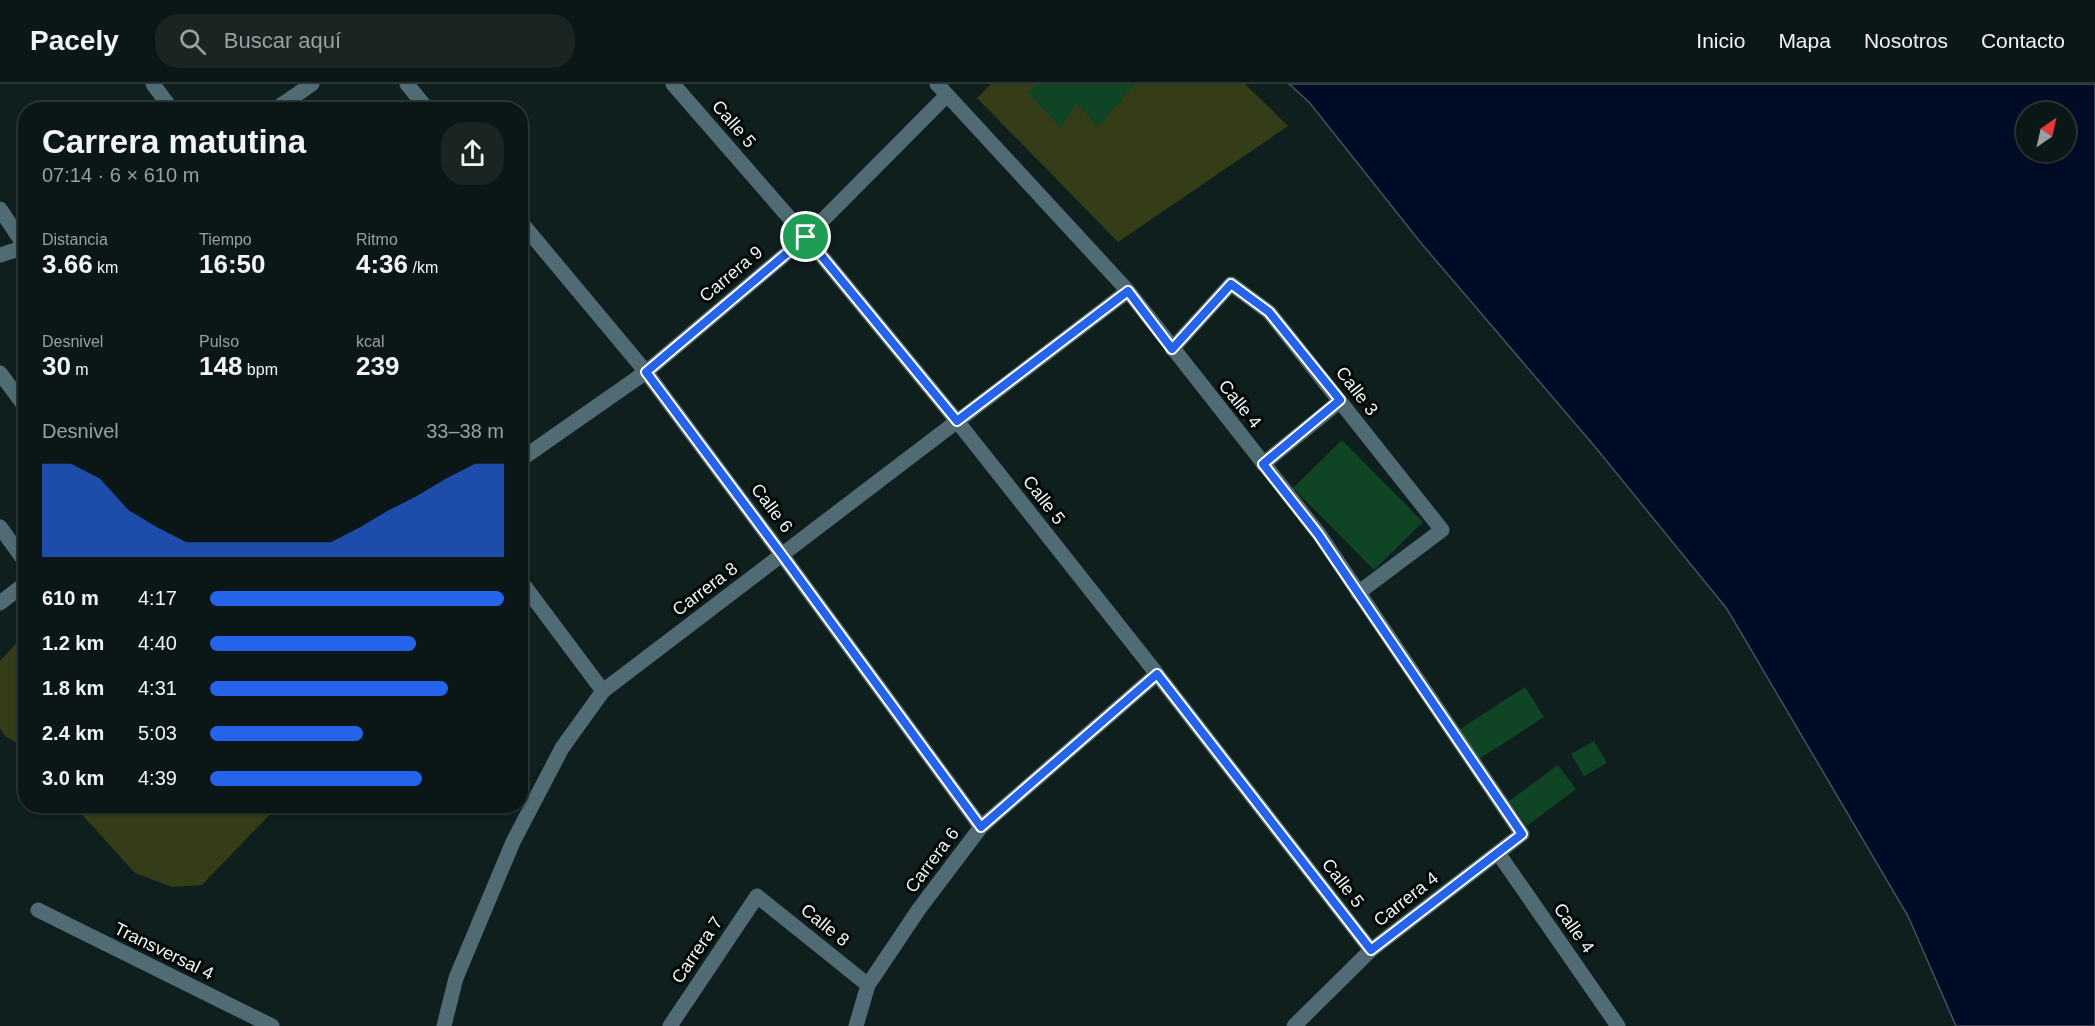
<!DOCTYPE html>
<html lang="es">
<meta charset="utf-8">
<style>
:root{--surface:#0b1716;--page:#192423;--text:#f1f3f6;--muted:#9a9fa1;--line:#2b3635;--accent:#2563eb}
body{margin:0;font-family:Arial,sans-serif;background:var(--page);color:var(--text);height:100vh;display:flex;flex-direction:column;font-size:22px;white-space:nowrap}
*{box-sizing:border-box;margin:0}
p{font-size:20px;color:var(--muted)}
.icon{flex:none;width:33px;height:33px;fill:none;stroke:currentColor;stroke-width:2;stroke-linecap:round;stroke-linejoin:round}
.map{position:relative;flex:1;overflow:hidden}
.side{position:absolute;left:18px;top:18px;width:510px;height:711px;display:flex;flex-direction:column;background:var(--surface);border-radius:24px;box-shadow:0 2px 4px #0004,0 0 0 2px var(--line)}
.side>*{flex:none}
.needle{width:39px;rotate:34deg}
.fabs{position:absolute;left:2016px;top:18px;display:grid;gap:12px}
.fabs a{display:grid;place-items:center;width:60px;height:60px;border-radius:50%;background:var(--surface);box-shadow:0 2px 4px #0004,0 0 0 2px var(--line);font-size:30px}
.pin{position:absolute;display:grid;place-items:center;width:51px;height:51px;color:#fff;margin:-26px;border:3px solid #fff;border-radius:50%;box-shadow:0 2px 6px #0007}
.round{display:grid;place-items:center;flex:none;width:63px;height:63px;border-radius:24px;background:var(--page)}
.overview{display:flex;align-items:center;justify-content:space-between;height:102px;padding:0 24px}
h1{font-size:33px;font-weight:800;line-height:45px}
.figures{display:grid;grid-template-columns:repeat(3,1fr);gap:9px;height:102px;padding:6px 24px}
.figures div{display:grid;align-content:center}
.figures b{font-size:26px;font-weight:800}
.figures small{font-size:16px;font-weight:400}
.figures p{font-size:16px}
.chart{height:168px;padding:12px 24px}
.chart p{display:flex;justify-content:space-between}
.chart svg{width:100%;height:108px;margin-top:6px;fill:var(--accent);opacity:.7}
ul{padding:0 24px;list-style:none;font-size:20px}
li{display:grid;grid-template-columns:96px 72px 1fr;align-items:center;height:45px}
li i{height:15px;border-radius:8px;background:var(--accent)}
header{display:flex;align-items:center;gap:36px;box-sizing:border-box;height:84px;padding:0 30px;background:var(--surface);border-bottom:2px solid var(--line)}
header strong{font-size:28px}
nav{display:flex;gap:33px;margin-inline-start:auto;font-size:21px}
.search{width:420px;height:54px;background:var(--page);display:flex;align-items:center;gap:15px;box-sizing:border-box;padding:0 21px;border-radius:24px;color:var(--muted);font-size:22px}
.map>svg:first-child{display:block}
.green{fill:#343d17}
.water{fill:#000b25;stroke:#465163;stroke-width:1.5;fill-rule:evenodd}
.building{fill:#0f4424}
.lines{fill:none;stroke-linecap:round;stroke-linejoin:round}
.pedestrian{stroke:#506b73;stroke-width:15}
.minor{stroke:#506b73;stroke-width:15}
.tertiary{stroke:#506b73;stroke-width:15}
.route-casing{stroke:#fff;stroke-width:12}
.route{stroke:#2563eb;stroke-width:8}
.labels{text-anchor:middle;dominant-baseline:central;stroke-width:6;stroke-linejoin:round;paint-order:stroke}
.street-label{font-size:18px;fill:#ebf5f3;stroke:#030807}
</style>
<header>
<strong>Pacely</strong>
<div class="search"><svg class="icon" aria-label="search" viewBox="0 0 24 24"><circle cx="10" cy="10" r="6"/><path d="M15 15l6 6"/></svg>Buscar aquí</div>
<nav><a>Inicio</a><a>Mapa</a><a>Nosotros</a><a>Contacto</a></nav>
</header>
<div class="map">
<svg width="2095" height="942" viewBox="0 0 2095 942">
<rect width="100%" height="100%" fill="#0f1f1d"/>
<path class="green" d="M991,0H1245L1288,42L1118,158L977,14Z
M25,550V664L5,652L0,644V577Z
M74,722H278L202,801L172,803L135,789Z"/>
<path class="water" d="M1289,0H2095V942H1956L1908,832L1727,525L1596,364L1421,159L1309,18ZM2026,28H2066V68H2026Z"/>
<path class="building" d="M1037,0H1135L1098,43L1076,19L1061,44L1028,8Z
M1342,356L1423,438L1374,486L1293,404Z
M1525,603L1544,633L1476,677L1457,647Z
M1594,657L1607,679L1584,692L1571,670Z
M1558,681L1576,705L1527,742L1509,717Z"/>
<g class="lines">
<path class="pedestrian" d="M0,171L25,163
M0,289L26,324
M670,942L757,812L868,901"/>
<path class="minor" d="M153,0L172,26
M407,0L428,26
M274,26L312,0
M0,125L26,164
M520,137L646,288L782,471L981,743
M1172,265L1231,200L1269,228L1442,446L1358,509
M520,376L646,288L806,153L947,11
M1263,380L1340,317
M0,443L26,479
M520,496L603,607
M0,519L26,499
M38,826L272,942
M444,942L456,894L513,758L562,664L603,607L1128,207
M856,942L868,901L919,825L981,743L1157,590
M1294,942L1371,866"/>
<path class="tertiary" d="M673,0L806,153L957,337L1157,590L1371,866L1522,750L1319,450L1128,207L937,0
M1498,769L1618,942"/>
</g>
<g class="lines">
<defs>
<path id="route" d="M806,153L957,337L1128,207L1172,265L1231,200L1269,228L1340,316L1263,380L1318,450L1522,750L1371,866L1157,590L981,743L782,471L646,288Z"/>
</defs>
<use href="#route" class="route-casing"/>
<use href="#route" class="route"/>
</g>
<g class="labels">
<g class="street-label">
<text transform="translate(734 40) rotate(49)">Calle 5</text>
<text transform="translate(731 190) rotate(-40)">Carrera 9</text>
<text transform="translate(1357 307) rotate(52)">Calle 3</text>
<text transform="translate(1240 320) rotate(51)">Calle 4</text>
<text transform="translate(1044 416) rotate(52)">Calle 5</text>
<text transform="translate(772 424) rotate(53)">Calle 6</text>
<text transform="translate(705 505) rotate(-37)">Carrera 8</text>
<text transform="translate(932 776) rotate(-53)">Carrera 6</text>
<text transform="translate(1343 799) rotate(52)">Calle 5</text>
<text transform="translate(1406 815) rotate(-38)">Carrera 4</text>
<text transform="translate(825 841) rotate(39)">Calle 8</text>
<text transform="translate(1574 844) rotate(55)">Calle 4</text>
<text transform="translate(697 866) rotate(-56)">Carrera 7</text>
<text transform="translate(164 867) rotate(26)">Transversal 4</text>
</g>
</g>
</svg>
<div class="fabs">
<a><svg class="needle" viewBox="-14 -14 28 28"><path d="M0-13l5 13h-10z" fill="#e53935"/><path d="M0 13l5-13h-10z" fill="#9a9fa1"/></svg></a>
</div>
<div class="pin" style="left:806px;top:153px;background:#1e9e55"><svg class="icon" aria-label="arrive" viewBox="0 0 24 24"><path d="M6 21V4h12l-3 4 3 4H6"/></svg></div>
<section class="side">
<div class="overview"><div><h1>Carrera matutina</h1><p>07:14 · 6 × 610 m</p></div><a class="round"><svg class="icon" aria-label="share" viewBox="0 0 24 24"><path d="M12 15V3M7 8l5-5 5 5M5 13v7h14v-7"/></svg></a></div>
<div class="figures">
<div><p>Distancia</p><b>3.66<small> km</small></b></div>
<div><p>Tiempo</p><b>16:50</b></div>
<div><p>Ritmo</p><b>4:36<small> /km</small></b></div>
</div>
<div class="figures">
<div><p>Desnivel</p><b>30<small> m</small></b></div>
<div><p>Pulso</p><b>148<small> bpm</small></b></div>
<div><p>kcal</p><b>239</b></div>
</div>
<div class="chart"><p><span>Desnivel</span>33–38 m</p>
<svg viewBox="0 0 160 44" preserveAspectRatio="none"><path d="M0 44V6L10 6L20 12L30 25L40 32L50 38L60 38L70 38L80 38L90 38L100 38L110 32L120 25L130 19L140 12L150 6L160 6V44z"/></svg>
</div>
<ul>
<li><b>610 m</b>4:17<i style="width:100%"></i></li>
<li><b>1.2 km</b>4:40<i style="width:70%"></i></li>
<li><b>1.8 km</b>4:31<i style="width:81%"></i></li>
<li><b>2.4 km</b>5:03<i style="width:52%"></i></li>
<li><b>3.0 km</b>4:39<i style="width:72%"></i></li>
</ul>
</section>
</div>
